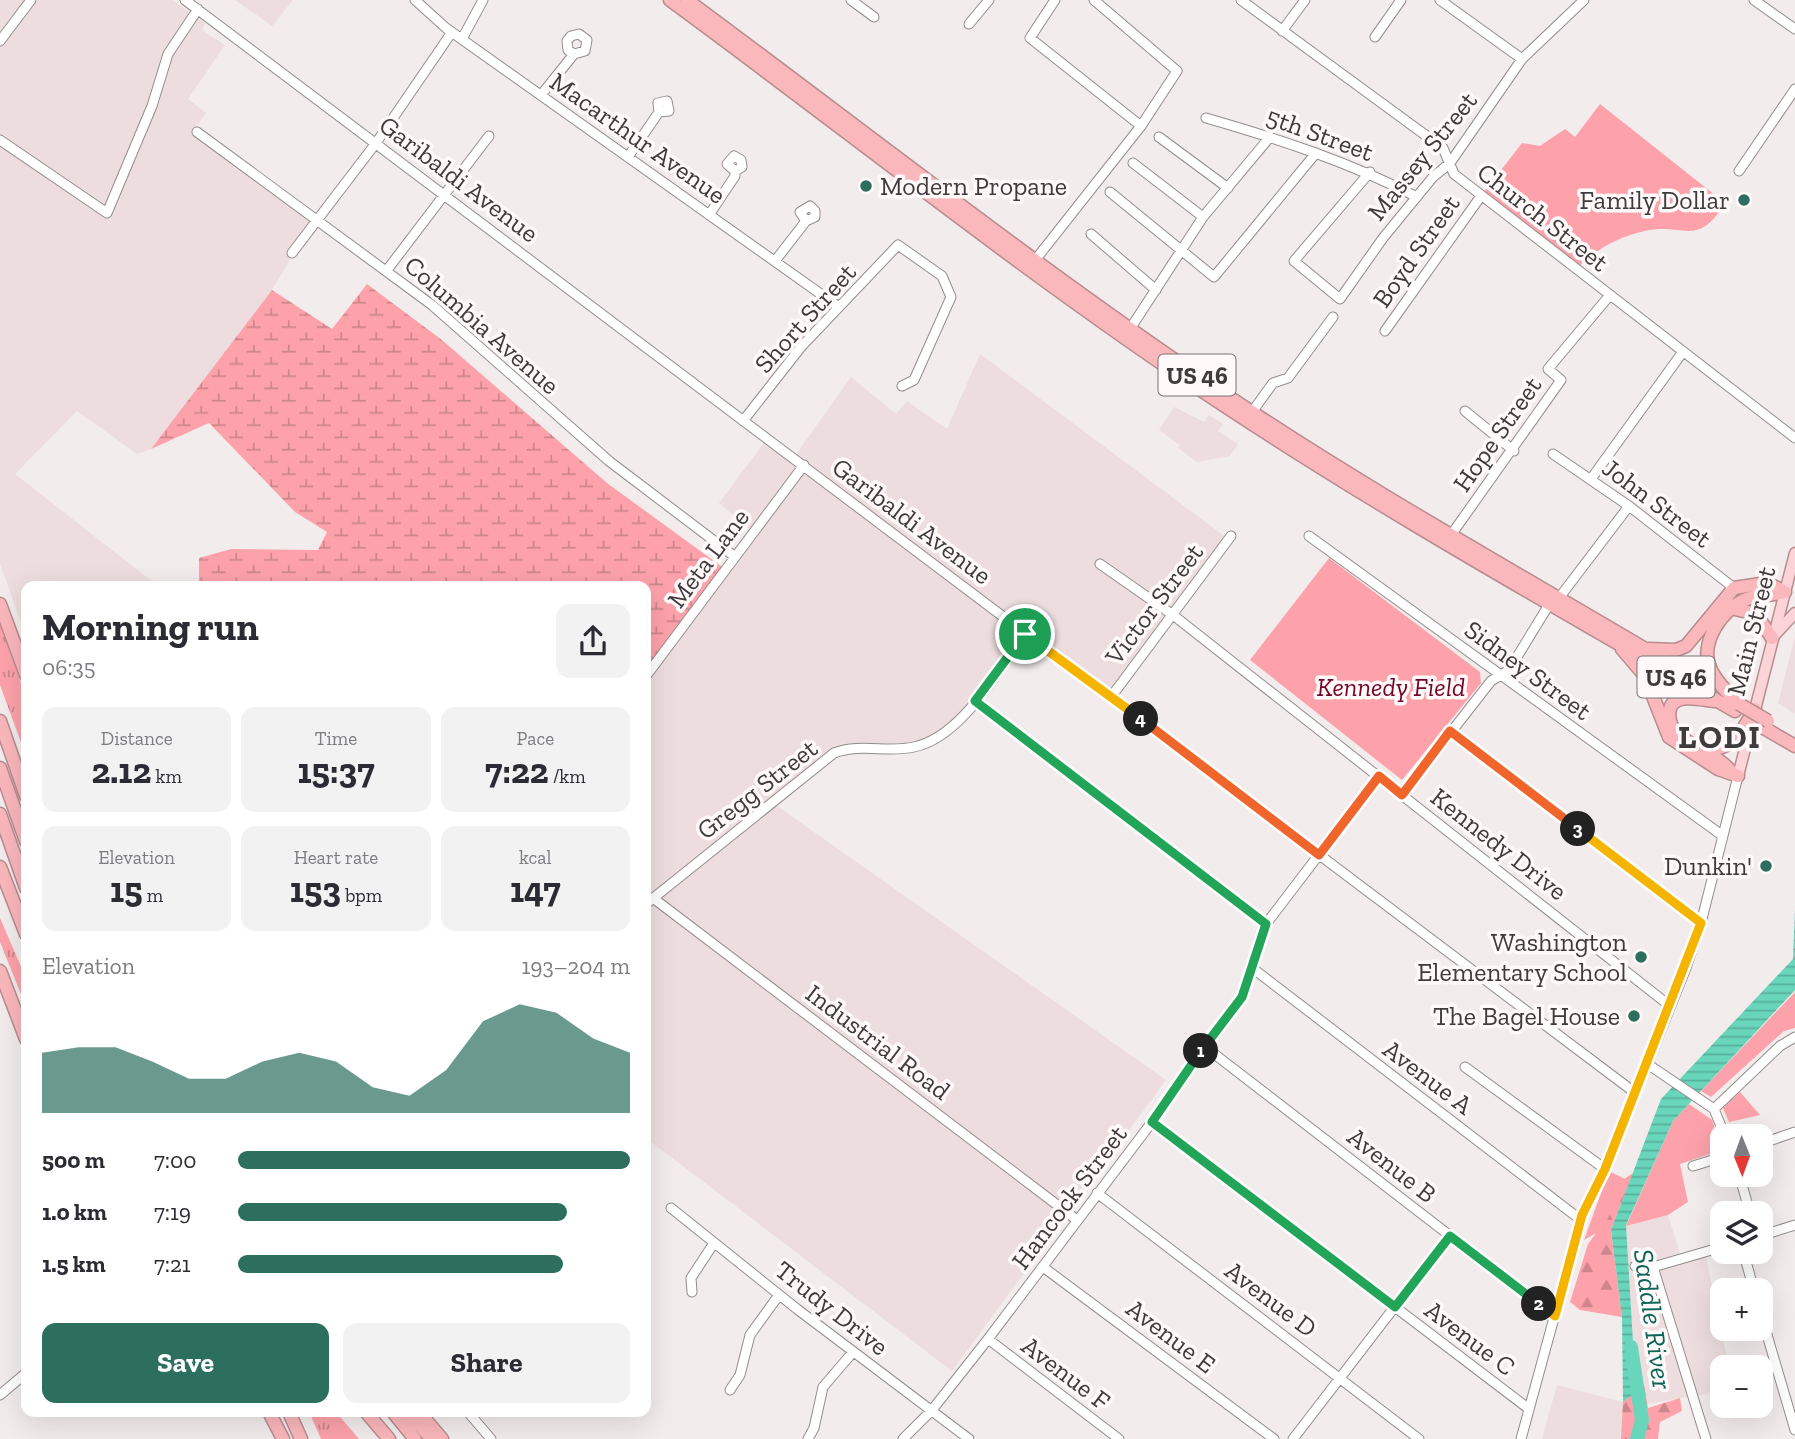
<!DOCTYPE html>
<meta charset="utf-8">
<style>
:root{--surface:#fff;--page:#f2f2f3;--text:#2b2b33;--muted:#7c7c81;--accent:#2c6f5f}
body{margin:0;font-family:"Zilla Slab",serif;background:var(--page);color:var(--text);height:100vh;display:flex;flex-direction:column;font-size:26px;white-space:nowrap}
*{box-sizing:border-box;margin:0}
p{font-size:23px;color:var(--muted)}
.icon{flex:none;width:38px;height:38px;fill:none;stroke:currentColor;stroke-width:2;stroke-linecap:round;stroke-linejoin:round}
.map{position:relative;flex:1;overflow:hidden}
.panel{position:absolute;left:21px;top:581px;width:630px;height:836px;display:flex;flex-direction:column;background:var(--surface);border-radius:14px;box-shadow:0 7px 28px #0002}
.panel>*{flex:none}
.needle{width:46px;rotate:179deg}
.buttons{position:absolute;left:1710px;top:1124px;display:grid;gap:14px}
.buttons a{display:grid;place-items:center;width:63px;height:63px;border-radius:14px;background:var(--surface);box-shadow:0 7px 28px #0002;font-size:35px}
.pin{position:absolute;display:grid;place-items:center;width:60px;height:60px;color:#fff;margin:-30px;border:4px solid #fff;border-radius:50%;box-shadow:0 2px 7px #0007}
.km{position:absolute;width:35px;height:35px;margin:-18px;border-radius:50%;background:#222;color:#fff;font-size:19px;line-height:35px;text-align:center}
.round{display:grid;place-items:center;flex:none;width:74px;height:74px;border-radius:14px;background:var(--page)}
.summary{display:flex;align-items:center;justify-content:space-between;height:119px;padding:0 21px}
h1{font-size:38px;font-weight:700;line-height:52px}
.figures{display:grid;grid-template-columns:repeat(3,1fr);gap:10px;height:119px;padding:7px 21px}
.figures div{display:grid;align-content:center;border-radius:14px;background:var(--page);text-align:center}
.figures b{font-size:35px;font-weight:700}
.figures small{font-size:19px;font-weight:400}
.figures p{font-size:19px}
.chart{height:196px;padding:14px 21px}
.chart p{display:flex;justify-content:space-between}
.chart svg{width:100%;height:126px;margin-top:7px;fill:var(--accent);opacity:.7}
.cta{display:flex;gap:14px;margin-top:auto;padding:14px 21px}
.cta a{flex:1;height:80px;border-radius:14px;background:var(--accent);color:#fff;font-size:28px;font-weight:700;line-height:80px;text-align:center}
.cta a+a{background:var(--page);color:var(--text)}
ul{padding:0 21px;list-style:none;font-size:23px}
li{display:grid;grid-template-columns:112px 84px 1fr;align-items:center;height:52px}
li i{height:18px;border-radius:9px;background:var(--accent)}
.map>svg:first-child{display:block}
.built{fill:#edddde}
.grass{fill:url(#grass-tufts)}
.forest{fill:url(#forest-firs)}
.wetland{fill:url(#wetland-marsh)}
.park{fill:#fda2aa}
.water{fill:url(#water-rules)}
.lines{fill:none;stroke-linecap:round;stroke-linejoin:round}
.river{stroke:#69d6bc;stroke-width:14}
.minor-casing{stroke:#938d8d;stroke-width:11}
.major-casing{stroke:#b88c8f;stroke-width:13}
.highway-casing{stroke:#b88c8f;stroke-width:15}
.minor{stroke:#fff;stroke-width:9}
.major{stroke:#fcd4d7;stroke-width:10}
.highway{stroke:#fab7bc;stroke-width:12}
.highway-bridge-casing{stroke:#b88c8f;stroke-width:15;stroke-linecap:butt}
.highway-bridge{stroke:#fab7bc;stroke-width:12}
.split-1-casing{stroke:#fff;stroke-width:14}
.split-2-casing{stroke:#fff;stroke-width:14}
.split-3-casing{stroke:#fff;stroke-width:14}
.split-4-casing{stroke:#fff;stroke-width:14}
.split-5-casing{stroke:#fff;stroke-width:14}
.split-1{stroke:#22a559;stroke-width:9}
.split-2{stroke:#22a559;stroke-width:9}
.split-3{stroke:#f5b400;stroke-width:9}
.split-4{stroke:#f0652b;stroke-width:9}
.split-5{stroke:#f5b400;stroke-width:9}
.poi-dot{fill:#2c6f5f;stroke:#fff9fa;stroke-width:2.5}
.labels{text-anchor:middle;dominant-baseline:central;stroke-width:7;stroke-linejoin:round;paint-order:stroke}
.shield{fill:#fff9fa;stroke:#777474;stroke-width:2}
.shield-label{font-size:24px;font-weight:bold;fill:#3d3b3b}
.street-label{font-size:26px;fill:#3d3b3b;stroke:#fff9fa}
.poi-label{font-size:26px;fill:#3d3b3b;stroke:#fff9fa;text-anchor:end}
.park-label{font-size:26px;font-style:italic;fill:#730425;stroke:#fff9fa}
.water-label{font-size:28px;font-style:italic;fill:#0b6655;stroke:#fff9fa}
.district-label{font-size:33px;font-weight:bold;letter-spacing:2px;fill:#3d3b3b;stroke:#fff9fa}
</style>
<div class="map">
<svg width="1795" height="1439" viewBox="0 0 1795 1439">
<defs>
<pattern id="grass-tufts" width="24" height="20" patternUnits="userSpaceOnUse" patternTransform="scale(1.75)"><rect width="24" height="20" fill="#fda2aa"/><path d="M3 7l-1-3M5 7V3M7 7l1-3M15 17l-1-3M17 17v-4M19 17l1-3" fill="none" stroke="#ce858c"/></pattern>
<pattern id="forest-firs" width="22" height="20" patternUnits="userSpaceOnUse" patternTransform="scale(1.75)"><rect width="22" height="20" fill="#fda2aa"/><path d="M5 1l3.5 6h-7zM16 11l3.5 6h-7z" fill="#ce858c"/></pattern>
<pattern id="wetland-marsh" width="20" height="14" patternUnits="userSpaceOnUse" patternTransform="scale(1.75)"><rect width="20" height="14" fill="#fda2aa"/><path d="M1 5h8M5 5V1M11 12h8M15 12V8" fill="none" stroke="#ce858c"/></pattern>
<pattern id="water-rules" width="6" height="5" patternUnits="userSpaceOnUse" patternTransform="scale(1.75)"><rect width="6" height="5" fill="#69d6bc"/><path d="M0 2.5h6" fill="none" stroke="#58af9a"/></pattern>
</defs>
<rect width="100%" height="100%" fill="#f3ecec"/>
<path class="built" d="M0,0H29L32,5L36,0H172L205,23L202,30L225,45L188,99L206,113L194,130L314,220L272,290L151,449L137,454L77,411L15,474L158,586H26V636L0,564Z
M235,0H293L272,26Z
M980,354L1227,538L1111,699L1025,635L957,720L941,734L919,742L832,751L770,801L1166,1080L952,1371L646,1138V670L752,531L719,503L766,440L792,460L851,377L896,414L907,401L947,429Z
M1174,407L1204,422L1209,415L1223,424L1218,431L1238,444L1230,456L1197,462L1178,448L1180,445L1159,430Z
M1795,636V714L1778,703Z
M1668,1215L1682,1260L1705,1253L1729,1367H1722V1391L1636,1406L1626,1439H1542L1557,1385L1623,1402L1635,1392L1626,1226Z"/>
<path class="grass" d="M0,624L26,697V756L0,685Z
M0,918L26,978V1007L0,942Z
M309,1412H336L359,1439H321Z"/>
<path class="forest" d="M1633,1173L1611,1230L1622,1317L1580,1310L1570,1302L1588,1244L1600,1228L1621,1181Z
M1644,1385L1648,1408L1680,1398L1682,1411L1660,1422L1658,1439H1621L1623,1402Z"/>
<path class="wetland" d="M367,284L442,340L607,483L725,569L646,670V586H196L199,580V558L231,549L318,550L327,532L295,512L209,423L151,449L272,290L332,329Z"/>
<path class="park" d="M1600,104L1725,203C1697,249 1684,222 1645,231C1620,236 1597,249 1579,266L1484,192L1522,143L1540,146L1565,129L1575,137Z
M1329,558L1480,672L1481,683L1402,780L1250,660Z
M1795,992V1028L1784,1031L1711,1097L1701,1091Z
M1740,1092L1760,1115L1729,1122L1723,1108Z
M1689,1104L1712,1120L1722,1150L1680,1164L1688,1202L1668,1215L1626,1226L1673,1121Z
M1609,1171L1627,1180L1602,1230L1584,1240Z"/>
<path class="water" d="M1795,909V990L1673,1121L1626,1225L1636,1392L1623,1402L1622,1317L1611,1230L1661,1099L1793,959Z"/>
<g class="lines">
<path class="river" d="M1631,1347L1642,1420L1637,1439"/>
<defs>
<path id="minor" d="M185,0L1634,1092
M415,0L446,28L839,307
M851,0L874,17
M1055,0L1030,38L1141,126
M1241,0L1443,148L1454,174L1795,438
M1440,0L1522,59
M1754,0L1795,29
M969,24L989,0
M1282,31L1305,0
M1375,37L1401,0
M462,39L483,0
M0,41L31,0
M541,95L574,54L585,51L587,40L579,34L571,36L567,41L568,50L574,54
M1206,118C1279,139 1349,162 1417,197
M197,132L432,305L609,461L734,556
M1159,137L1228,188
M0,140L107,213L152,106L168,54L198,9
M628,157L659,112L658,103L667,101L669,111L659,112
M1133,163L1203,217
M1739,171L1795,89
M1370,172L1294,261L1340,299L1383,238L1433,177L1450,163L1522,59L1584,0
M1110,192L1214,277L1316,153
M709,215L735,176V171L742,167L741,160L734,156L727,164L735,171
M1091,234L1156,290
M292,253L376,143L452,32
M1036,259L1141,126L1177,71L1094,0
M775,261L806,221L815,217V211L810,206L800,212L806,221
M387,270L489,136
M1130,329L1203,217L1270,137
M1385,331L1481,196
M1465,411L1514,451
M1252,412L1273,383L1288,378L1333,317
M743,421L801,347L898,245L942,276L951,297L914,380L902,386
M1553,454L1629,506L1734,588
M1591,479L1682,353
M1451,535L1561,380L1548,369L1610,295
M1309,536L1723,836
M1100,564L1173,615L1670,1006
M1559,598L1629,506
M646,676L804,465
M1111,697L1231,536
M975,700L1266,924
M1450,731L1701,923
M1402,795L1491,681L1509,670L1550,603
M653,898L1077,1220
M646,904L834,753C861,743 887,753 914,747C962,737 997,671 1025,634
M1251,967L1581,1220
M1204,1046L1554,1316
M1646,1063L1714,1109L1725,1136
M1465,1067L1605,1169
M1714,1109L1780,1046L1795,1037
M1152,1122L1529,1409
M1760,1144L1795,1132
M1693,1166L1722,1157
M1739,1174L1750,1213
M1097,1193L1419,1439
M671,1208L797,1309L969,1439
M1760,1236L1795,1225
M1743,1251L1754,1290
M1635,1266L1653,1267L1722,1247
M1043,1267L1274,1439
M1653,1267L1706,1439
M692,1292L691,1278L714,1243
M1760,1311L1795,1430
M988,1339L1119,1439
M730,1390L740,1375L750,1335L779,1295
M0,1395L26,1373
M468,1412L491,1439
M808,1439L814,1428L823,1387L853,1352
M903,1439L932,1410L988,1339L1152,1122L1242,997L1266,924L1379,776
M1293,1439L1450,1235
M1521,1439L1582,1215L1605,1169L1686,968L1701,923L1738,776"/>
<path id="major" d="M1772,638L1795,613
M1738,776L1795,553"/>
<path id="highway" d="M670,0C843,127 1011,262 1189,382C1365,501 1552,605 1735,711
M687,0C868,134 1045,274 1232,399C1383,500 1543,587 1699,681
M0,604L26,675
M1731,608L1756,614L1772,638
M1622,649L1645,676L1669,737L1718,769L1738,776
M1649,649L1676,650L1686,646L1734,588L1767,583L1785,592
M1714,701C1701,700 1674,692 1670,709C1662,742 1717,750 1731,772
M1739,704C1729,694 1717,683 1711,670C1698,644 1722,608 1747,599C1759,595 1773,595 1785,592
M0,721L26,796
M1764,728L1795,746
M1705,751C1737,747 1739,735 1755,709
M0,768L26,841
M0,814L26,888
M0,867L26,934
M0,971L26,1039
M269,1412L283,1439
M289,1412L301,1439
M366,1412L389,1439
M393,1412L415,1439
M407,1412L432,1439
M419,1412L442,1439"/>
</defs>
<use href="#minor" class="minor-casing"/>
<use href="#major" class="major-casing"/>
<use href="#highway" class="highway-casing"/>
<use href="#minor" class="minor"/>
<use href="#major" class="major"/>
<use href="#highway" class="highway"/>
<defs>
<path id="highway-bridge" d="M1739,704L1768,721"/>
</defs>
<use href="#highway-bridge" class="highway-bridge-casing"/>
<use href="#highway-bridge" class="highway-bridge"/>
</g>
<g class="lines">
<defs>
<path id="split-1" d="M1025,634L975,701L1266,924L1242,997L1201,1051"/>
<path id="split-2" d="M1201,1051L1152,1122L1395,1307L1450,1236L1539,1304"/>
<path id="split-3" d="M1539,1304L1555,1316L1582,1215L1605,1169L1701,923L1578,829"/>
<path id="split-4" d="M1141,719L1319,855L1379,776L1402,795L1450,731L1578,829"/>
<path id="split-5" d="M1025,634L1141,719"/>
</defs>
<use href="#split-1" class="split-1-casing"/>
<use href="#split-2" class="split-2-casing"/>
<use href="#split-3" class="split-3-casing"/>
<use href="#split-4" class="split-4-casing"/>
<use href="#split-5" class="split-5-casing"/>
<use href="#split-1" class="split-1"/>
<use href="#split-2" class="split-2"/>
<use href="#split-3" class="split-3"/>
<use href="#split-4" class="split-4"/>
<use href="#split-5" class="split-5"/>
</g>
<g class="poi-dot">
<circle cx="866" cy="186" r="7"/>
<circle cx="1744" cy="200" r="7"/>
<circle cx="1766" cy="866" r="7"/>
<circle cx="1641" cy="957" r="7"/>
<circle cx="1634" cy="1016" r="7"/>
</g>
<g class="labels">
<g class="shield">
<rect x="1158.5" y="354.5" width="77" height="41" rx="5"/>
<rect x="1637.5" y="656.5" width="77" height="41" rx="5"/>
</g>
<g class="shield-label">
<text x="1197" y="375">US 46</text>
<text x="1676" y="677">US 46</text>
</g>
<g class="street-label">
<text transform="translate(1320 134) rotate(20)">5th Street</text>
<text transform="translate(638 138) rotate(35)">Macarthur Avenue</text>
<text transform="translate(1422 156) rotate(-51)">Massey Street</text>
<text transform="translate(459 179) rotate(37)">Garibaldi Avenue</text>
<text transform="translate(1543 217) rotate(38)">Church Street</text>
<text transform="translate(1416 251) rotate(-55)">Boyd Street</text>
<text transform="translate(805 318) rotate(-48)">Short Street</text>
<text transform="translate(482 325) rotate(41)">Columbia Avenue</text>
<text transform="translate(1497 434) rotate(-55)">Hope Street</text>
<text transform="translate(1657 503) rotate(37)">John Street</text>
<text transform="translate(912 521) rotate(37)">Garibaldi Avenue</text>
<text transform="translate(708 558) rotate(-53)">Meta Lane</text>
<text transform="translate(1154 604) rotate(-53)">Victor Street</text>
<text transform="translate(1751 631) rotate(-76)">Main Street</text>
<text transform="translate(1528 670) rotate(36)">Sidney Street</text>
<text transform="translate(757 789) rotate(-38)">Gregg Street</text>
<text transform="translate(1499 844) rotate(38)">Kennedy Drive</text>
<text transform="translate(878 1042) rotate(37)">Industrial Road</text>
<text transform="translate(1428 1077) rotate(37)">Avenue A</text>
<text transform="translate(1392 1165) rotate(38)">Avenue B</text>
<text transform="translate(1069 1197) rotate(-53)">Hancock Street</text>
<text transform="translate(1271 1299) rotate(37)">Avenue D</text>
<text transform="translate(832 1308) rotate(38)">Trudy Drive</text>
<text transform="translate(1171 1336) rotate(37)">Avenue E</text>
<text transform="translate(1470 1338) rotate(37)">Avenue C</text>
<text transform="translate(1066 1373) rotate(37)">Avenue F</text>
</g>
<g class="poi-label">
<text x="880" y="186" text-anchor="start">Modern Propane</text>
<text x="1730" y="200">Family Dollar</text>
<text x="1752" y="866">Dunkin'</text>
<text x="1627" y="942">Washington<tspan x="1627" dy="30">Elementary School</tspan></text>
<text x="1620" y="1016">The Bagel House</text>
</g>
<g class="park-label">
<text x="1391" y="687">Kennedy Field</text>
</g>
<g class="water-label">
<text transform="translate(1653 1319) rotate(82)">Saddle River</text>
</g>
<g class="district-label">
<text x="1720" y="736">LODI</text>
</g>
</g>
</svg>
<div class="buttons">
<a><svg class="needle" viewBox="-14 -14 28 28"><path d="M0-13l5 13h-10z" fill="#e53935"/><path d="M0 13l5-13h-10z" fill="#7c7c81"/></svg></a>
<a><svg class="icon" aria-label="layers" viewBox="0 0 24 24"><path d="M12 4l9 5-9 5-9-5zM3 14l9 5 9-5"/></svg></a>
<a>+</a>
<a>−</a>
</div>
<div class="pin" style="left:1025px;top:634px;background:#1e9e55"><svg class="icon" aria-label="arrive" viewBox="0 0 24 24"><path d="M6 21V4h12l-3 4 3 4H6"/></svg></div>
<b class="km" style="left:1201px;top:1051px">1</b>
<b class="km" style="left:1539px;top:1304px">2</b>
<b class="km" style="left:1578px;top:829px">3</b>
<b class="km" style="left:1141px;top:719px">4</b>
<section class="panel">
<div class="summary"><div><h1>Morning run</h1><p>06:35</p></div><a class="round"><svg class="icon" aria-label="share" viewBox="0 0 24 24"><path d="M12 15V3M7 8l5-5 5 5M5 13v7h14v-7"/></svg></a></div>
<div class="figures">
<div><p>Distance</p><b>2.12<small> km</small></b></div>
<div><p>Time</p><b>15:37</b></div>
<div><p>Pace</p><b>7:22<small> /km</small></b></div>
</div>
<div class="figures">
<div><p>Elevation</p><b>15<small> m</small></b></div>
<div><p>Heart rate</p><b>153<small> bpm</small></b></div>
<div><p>kcal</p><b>147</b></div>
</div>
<div class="chart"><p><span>Elevation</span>193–204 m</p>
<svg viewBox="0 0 160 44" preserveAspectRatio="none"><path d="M0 44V23L10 21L20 21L30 26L40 32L50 32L60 26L70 23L80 26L90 35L100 38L110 29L120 12L130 6L140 9L150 18L160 23V44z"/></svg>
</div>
<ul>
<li><b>500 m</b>7:00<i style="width:100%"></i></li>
<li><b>1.0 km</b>7:19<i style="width:84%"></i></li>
<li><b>1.5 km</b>7:21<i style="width:83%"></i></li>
</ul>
<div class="cta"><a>Save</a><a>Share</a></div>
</section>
</div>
